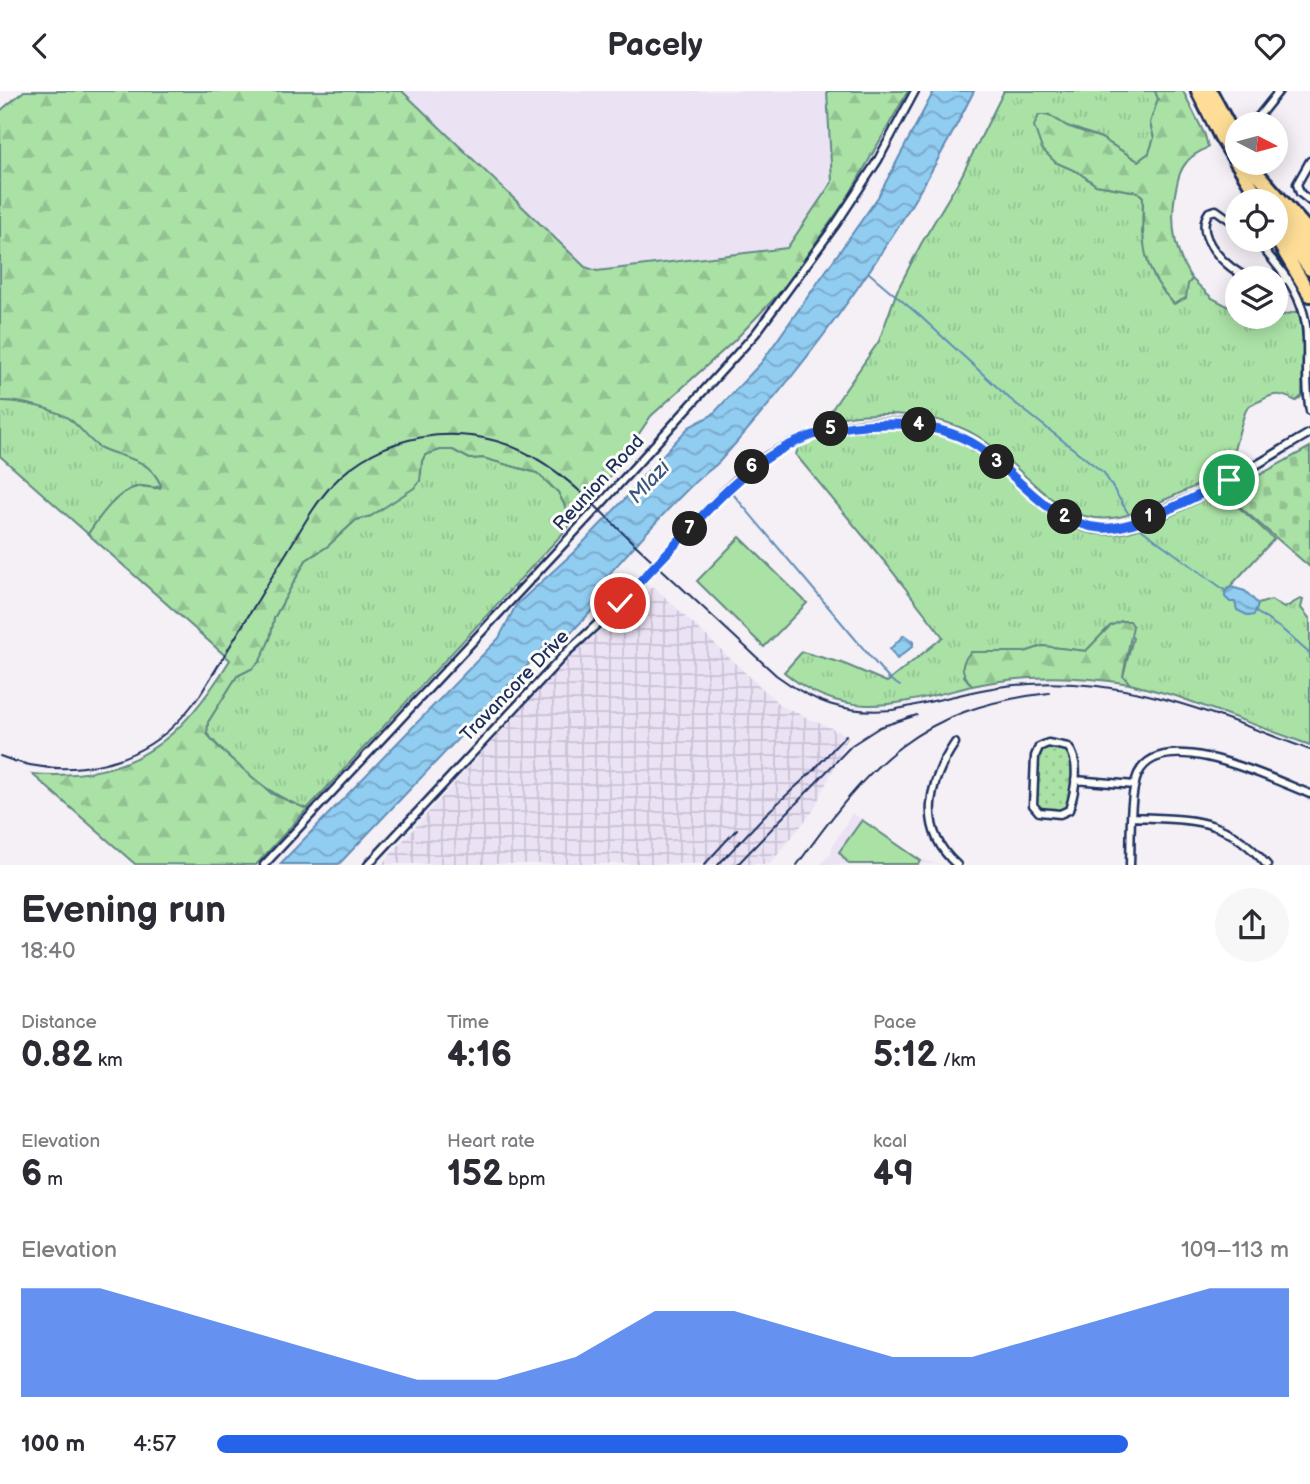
<!DOCTYPE html>
<meta charset="utf-8">
<style>
:root{--surface:#fff;--page:#f7f7f7;--text:#2b2b33;--muted:#7c7c81;--accent:#2563eb}
body{margin:0;font-family:"Balsamiq Sans",sans-serif;background:var(--page);color:var(--text);height:100vh;display:flex;flex-direction:column;font-size:26px;white-space:nowrap}
*{box-sizing:border-box;margin:0}
p{font-size:23px;color:var(--muted)}
.icon{flex:none;width:38px;height:38px;fill:none;stroke:currentColor;stroke-width:2;stroke-linecap:round;stroke-linejoin:round}
.map{position:relative;height:774px;overflow:hidden}
.drawer{display:flex;flex-direction:column;background:var(--surface);flex:1}
.drawer>*{flex:none}
.needle{width:46px;rotate:96deg}
.buttons{position:absolute;left:1225px;top:21px;display:grid;gap:14px}
.buttons a{display:grid;place-items:center;width:63px;height:63px;border-radius:50%;background:var(--surface);box-shadow:0 4px 18px #0003;font-size:35px}
.pin{position:absolute;display:grid;place-items:center;width:60px;height:60px;color:#fff;margin:-30px;border:4px solid #fff;border-radius:50%;box-shadow:0 2px 7px #0007}
.km{position:absolute;width:35px;height:35px;margin:-18px;border-radius:50%;background:#222;color:#fff;font-size:19px;line-height:35px;text-align:center}
.round{display:grid;place-items:center;flex:none;width:74px;height:74px;border-radius:37px;background:var(--page)}
.head{display:flex;align-items:center;justify-content:space-between;height:119px;padding:0 21px}
h1{font-size:38px;font-weight:600;line-height:52px}
.stats{display:grid;grid-template-columns:repeat(3,1fr);gap:10px;height:119px;padding:7px 21px}
.stats div{display:grid;align-content:center}
.stats b{font-size:35px;font-weight:600}
.stats small{font-size:19px;font-weight:400}
.stats p{font-size:19px}
.chart{height:196px;padding:14px 21px}
.chart p{display:flex;justify-content:space-between}
.chart svg{width:100%;height:126px;margin-top:7px;fill:var(--accent);opacity:.7}
ul{padding:0 21px;list-style:none;font-size:23px}
li{display:grid;grid-template-columns:112px 84px 1fr;align-items:center;height:52px}
li i{height:18px;border-radius:9px;background:var(--accent)}
header{display:flex;justify-content:space-between;align-items:center;height:91px;padding:0 21px;background:var(--surface);font-size:32px;font-weight:600}
.map>svg:first-child{display:block}
.built{fill:#ebe2f4}
.industrial{fill:url(#industrial-grid)}
.grass{fill:url(#grass-tufts);stroke:#628882;stroke-width:2}
.forest{fill:url(#forest-firs);stroke:#628882;stroke-width:2}
.cemetery{fill:url(#cemetery-stones);stroke:#628882;stroke-width:2}
.park{fill:url(#park-dots);stroke:#628882;stroke-width:2}
.garden{fill:#aae2a6;stroke:#628882;stroke-width:2}
.water{fill:url(#water-waves);stroke:#628db6;stroke-width:2}
.lines{fill:none;stroke-linecap:round;stroke-linejoin:round}
.stream{stroke:#628db6;stroke-width:2}
.minor-casing{stroke:#1b2f5e;stroke-width:11}
.motorway-casing{stroke:#1b2f5e;stroke-width:18}
.minor{stroke:#fdfcf7;stroke-width:6}
.motorway{stroke:#fede96;stroke-width:12}
.rail{stroke:#1b2f5e;stroke-width:2}
.route-casing{stroke:#fff;stroke-width:14}
.route{stroke:#2563eb;stroke-width:9}
.labels{text-anchor:middle;dominant-baseline:central;stroke-width:6;stroke-linejoin:round;paint-order:stroke}
.street-label{font-size:19px;fill:#1b2f5e;stroke:#fdfcf7}
.water-label{font-size:21px;font-style:italic;fill:#385683;stroke:#fdfcf7}
</style>
<header><svg class="icon" aria-label="back" viewBox="0 0 24 24"><path d="M15 5l-7 7 7 7"/></svg>Pacely<svg class="icon" aria-label="heart" viewBox="0 0 24 24"><path d="M12 20l-8-8c-3-5 5-10 8-4 3-6 11-1 8 4z"/></svg></header>
<div class="map">
<svg width="1310" height="774" viewBox="0 0 1310 774">
<defs>
<pattern id="industrial-grid" width="8" height="8" patternUnits="userSpaceOnUse" patternTransform="scale(1.75)"><rect width="8" height="8" fill="#ebe2f4"/><path d="M0 4h8M4 0v8" fill="none" stroke="#c9c2d4"/></pattern>
<pattern id="grass-tufts" width="24" height="20" patternUnits="userSpaceOnUse" patternTransform="scale(1.75)"><rect width="24" height="20" fill="#aae2a6"/><path d="M3 7l-1-3M5 7V3M7 7l1-3M15 17l-1-3M17 17v-4M19 17l1-3" fill="none" stroke="#92c291"/></pattern>
<pattern id="forest-firs" width="22" height="20" patternUnits="userSpaceOnUse" patternTransform="scale(1.75)"><rect width="22" height="20" fill="#aae2a6"/><path d="M5 1l3.5 6h-7zM16 11l3.5 6h-7z" fill="#92c291"/></pattern>
<pattern id="cemetery-stones" width="16" height="16" patternUnits="userSpaceOnUse" patternTransform="scale(1.75)"><rect width="16" height="16" fill="#aae2a6"/><path d="M2 7V4a2 2 0 0 1 4 0v3zM10 15v-3a2 2 0 0 1 4 0v3z" fill="#92c291"/></pattern>
<pattern id="park-dots" width="8" height="8" patternUnits="userSpaceOnUse" patternTransform="scale(1.75)"><rect width="8" height="8" fill="#aae2a6"/><path d="M2 2h.1M6 6h.1" fill="none" stroke="#92c291" stroke-width="1.8" stroke-linecap="round"/></pattern>
<pattern id="water-waves" width="16" height="10" patternUnits="userSpaceOnUse" patternTransform="scale(1.75)"><rect width="16" height="10" fill="#91ccf1"/><path d="M0 5q4-4 8 0t8 0" fill="none" stroke="#76a6c6"/></pattern>
</defs>
<rect width="100%" height="100%" fill="#f5f0f6"/>
<filter id="ink" filterUnits="userSpaceOnUse"><feTurbulence type="fractalNoise" baseFrequency=".0143" numOctaves="2"/><feDisplacementMap in="SourceGraphic" scale="14" xChannelSelector="R" yChannelSelector="G"/><feConvolveMatrix kernelMatrix="1 2 1 2 8 2 1 2 1" color-interpolation-filters="sRGB"/></filter>
<g filter="url(#ink)">
<path class="built" d="M402,0H827L832,91L787,157L596,180L585,176L559,151L560,148L557,145L555,147Z
M852,722L921,769L940,773L820,774L831,762L833,754Z"/>
<path class="industrial" d="M653,495L781,615L849,645L813,720L770,773H382L572,561L606,536Z"/>
<path class="grass" d="M1004,0H1155L1158,8L1150,32L1154,47L1149,62L1138,70L1101,47L1067,35L1049,24L1055,71L1078,81L1096,94L1138,101L1143,106L1142,143L1188,193L1192,188L1212,207L1237,220V226H1276L1299,220L1303,247L1302,305L1296,310C1282,303 1276,301 1262,309C1258,311 1252,313 1248,316C1241,323 1236,367 1223,380C1213,389 1142,419 1127,424C1117,427 1106,428 1095,427C1050,422 1017,370 979,346C950,328 916,323 883,323C862,323 839,324 821,334L879,250L897,200L921,153L961,86Z
M0,310C18,309 58,318 72,330C84,340 90,349 105,357C128,371 147,364 161,394C154,399 149,395 141,395C121,396 98,428 88,443L0,365Z
M878,338C908,338 946,340 972,356C1021,386 1052,452 1118,443C1151,438 1191,414 1221,400L1274,448L1225,501L1235,511L1256,520L1258,513L1271,509L1284,517L1300,508L1303,509L1301,517L1310,528V654L1176,605L1130,593L1123,585L1133,547L1110,535L1086,560L1043,555L1025,561H978L964,585L972,595C902,612 845,633 784,581L802,561L842,572L887,591L943,546L888,475L796,364L799,353C825,344 851,339 878,338Z
M440,359H453L470,368L483,367L537,382L558,401L566,417L578,426L307,718C267,704 235,674 207,643L208,631L237,585L253,577L270,548L274,527L306,469L328,455L356,429L371,425L421,383L422,370L425,364Z"/>
<path class="forest" d="M24,0H402L585,176L597,180L787,157L832,91L827,0H908L848,106L784,197L735,249L651,325L596,406L578,426L566,417L558,401L537,382L483,367L470,368L453,359H440L425,364L422,370L420,390L414,397L371,425L356,429L328,455L306,469L274,527L270,548L260,570L253,577L237,585L208,631L207,643L221,659L272,703L307,718L256,774L135,773L32,683C132,691 180,650 230,569L88,443C99,427 117,400 137,396C144,394 152,398 160,397L161,394C147,364 124,369 99,356C88,349 82,338 72,330C58,318 18,309 0,310V20Z
M1155,0H1183L1205,44L1208,56C1200,61 1191,64 1186,72C1179,80 1177,93 1175,103C1170,134 1174,162 1192,188L1188,193L1186,207L1174,213C1140,177 1143,152 1143,106L1138,101L1096,94L1078,81L1055,71L1042,58L1034,35L1039,24H1049L1067,35L1101,47L1138,70L1149,62L1154,47L1150,32L1158,8Z
M1121,530H1130L1133,535L1123,585L1130,593C1077,584 1025,583 972,595C962,582 958,574 971,561H1025L1043,555L1086,560L1110,535Z"/>
<path class="cemetery" d="M1310,356V476L1225,403Z"/>
<path class="park" d="M1046,655C1053,655 1062,654 1068,660C1077,670 1073,711 1063,720L1049,721L1040,718C1031,708 1035,664 1046,655Z"/>
<path class="garden" d="M740,446L807,512L764,556L697,490Z
M862,729L921,770L918,773H849L839,761Z"/>
<path class="water" d="M934,0H974C907,136 820,259 719,371C711,379 702,384 694,392C661,424 631,459 600,493L607,504L560,553L545,556L339,773H280L499,547L516,514L575,460L640,392L644,384L689,336L712,324L761,272L878,106Z
M1231,496L1245,500L1258,513L1254,524L1249,525L1237,519L1235,511H1230L1225,506V501Z
M904,544L913,551V555L897,568L890,558Z"/>
<g class="lines">
<path class="stream" d="M869,182L920,225L1010,308L1104,382L1128,422
M733,403L889,588L900,595
M1138,436L1226,500
M1256,521L1283,539L1310,563"/>
<defs>
<path id="minor" d="M1255,30L1279,0
M1310,70L1297,93L1300,102L1310,110
M1237,134L1216,119L1209,121C1192,145 1228,179 1249,187
M1255,149C1282,178 1307,207 1307,248C1308,272 1305,297 1310,320
M1276,191L1288,188
M955,652C928,692 917,738 957,774
M1048,652L1068,656C1081,670 1075,701 1069,719L1060,723L1039,721L1033,714L1035,665L1039,656Z
M1075,689L1135,694
M1133,726C1192,729 1225,725 1267,774
M264,774L600,414L756,242L836,133L878,69L915,0
M368,774L569,559C611,522 648,482 686,442C714,412 742,377 780,358C843,325 933,318 991,365C1025,393 1057,437 1105,438C1128,438 1149,426 1170,416C1197,404 1225,392 1251,377C1271,366 1290,353 1310,342
M1130,774C1131,750 1129,703 1138,683C1162,633 1274,689 1310,703"/>
<path id="motorway" d="M1198,0L1221,46L1261,110
M1210,0L1237,51
M1250,74L1310,142
M1276,114L1310,161
M1276,131L1310,178
M1276,147L1310,204"/>
</defs>
<use href="#minor" class="minor-casing"/>
<use href="#motorway" class="motorway-casing"/>
<use href="#minor" class="minor"/>
<use href="#motorway" class="motorway"/>
<path class="rail" d="M0,665C51,686 114,680 159,647C175,636 188,620 200,604C228,559 255,514 282,469C298,444 312,416 332,394C379,342 461,330 522,360C563,379 596,416 628,447C677,492 726,538 776,584C814,612 845,623 892,619C928,612 962,602 998,596C1113,579 1206,620 1310,659
M810,683L846,644
M704,774L737,738
M718,774L767,722L815,678
M737,774L852,654L880,636L917,624
M797,774C871,671 918,617 1049,602"/>
</g>
</g>
<g class="lines" filter="url(#ink)">
<defs>
<path id="route" d="M620,512C641,488 664,466 685,443C747,376 791,333 888,333C920,333 952,338 979,356C1018,384 1049,433 1101,437C1135,440 1197,404 1229,389"/>
</defs>
<use href="#route" class="route-casing"/>
<use href="#route" class="route"/>
</g>
<g class="labels">
<g class="street-label">
<text transform="translate(599 392) rotate(-47)">Reunion Road</text>
<text transform="translate(515 595) rotate(-46)">Travancore Drive</text>
</g>
<g class="water-label">
<text transform="translate(649 391) rotate(-47)">Mlazi</text>
</g>
</g>
</svg>
<div class="buttons">
<a><svg class="needle" viewBox="-14 -14 28 28"><path d="M0-13l5 13h-10z" fill="#e53935"/><path d="M0 13l5-13h-10z" fill="#7c7c81"/></svg></a>
<a><svg class="icon" aria-label="locate" viewBox="0 0 24 24"><circle cx="12" cy="12" r="6"/><path d="M12 2v4M12 18v4M2 12h4M18 12h4"/></svg></a>
<a><svg class="icon" aria-label="layers" viewBox="0 0 24 24"><path d="M12 4l9 5-9 5-9-5zM3 14l9 5 9-5"/></svg></a>
</div>
<div class="pin" style="left:1229px;top:389px;background:#1e9e55"><svg class="icon" aria-label="arrive" viewBox="0 0 24 24"><path d="M6 21V4h12l-3 4 3 4H6"/></svg></div>
<div class="pin" style="left:620px;top:512px;background:#d93025"><svg class="icon" aria-label="check" viewBox="0 0 24 24"><path d="M5 12l5 5 9-10"/></svg></div>
<b class="km" style="left:1149px;top:426px">1</b>
<b class="km" style="left:1065px;top:426px">2</b>
<b class="km" style="left:997px;top:371px">3</b>
<b class="km" style="left:919px;top:334px">4</b>
<b class="km" style="left:831px;top:338px">5</b>
<b class="km" style="left:752px;top:376px">6</b>
<b class="km" style="left:690px;top:438px">7</b>
</div>
<section class="drawer">
<div class="head"><div><h1>Evening run</h1><p>18:40</p></div><a class="round"><svg class="icon" aria-label="share" viewBox="0 0 24 24"><path d="M12 15V3M7 8l5-5 5 5M5 13v7h14v-7"/></svg></a></div>
<div class="stats">
<div><p>Distance</p><b>0.82<small> km</small></b></div>
<div><p>Time</p><b>4:16</b></div>
<div><p>Pace</p><b>5:12<small> /km</small></b></div>
</div>
<div class="stats">
<div><p>Elevation</p><b>6<small> m</small></b></div>
<div><p>Heart rate</p><b>152<small> bpm</small></b></div>
<div><p>kcal</p><b>49</b></div>
</div>
<div class="chart"><p><span>Elevation</span>109–113 m</p>
<svg viewBox="0 0 160 44" preserveAspectRatio="none"><path d="M0 44V6L10 6L20 14L30 22L40 30L50 38L60 38L70 30L80 14L90 14L100 22L110 30L120 30L130 22L140 14L150 6L160 6V44z"/></svg>
</div>
<ul>
<li><b>100 m</b>4:57<i style="width:85%"></i></li>
</ul>
</section>
